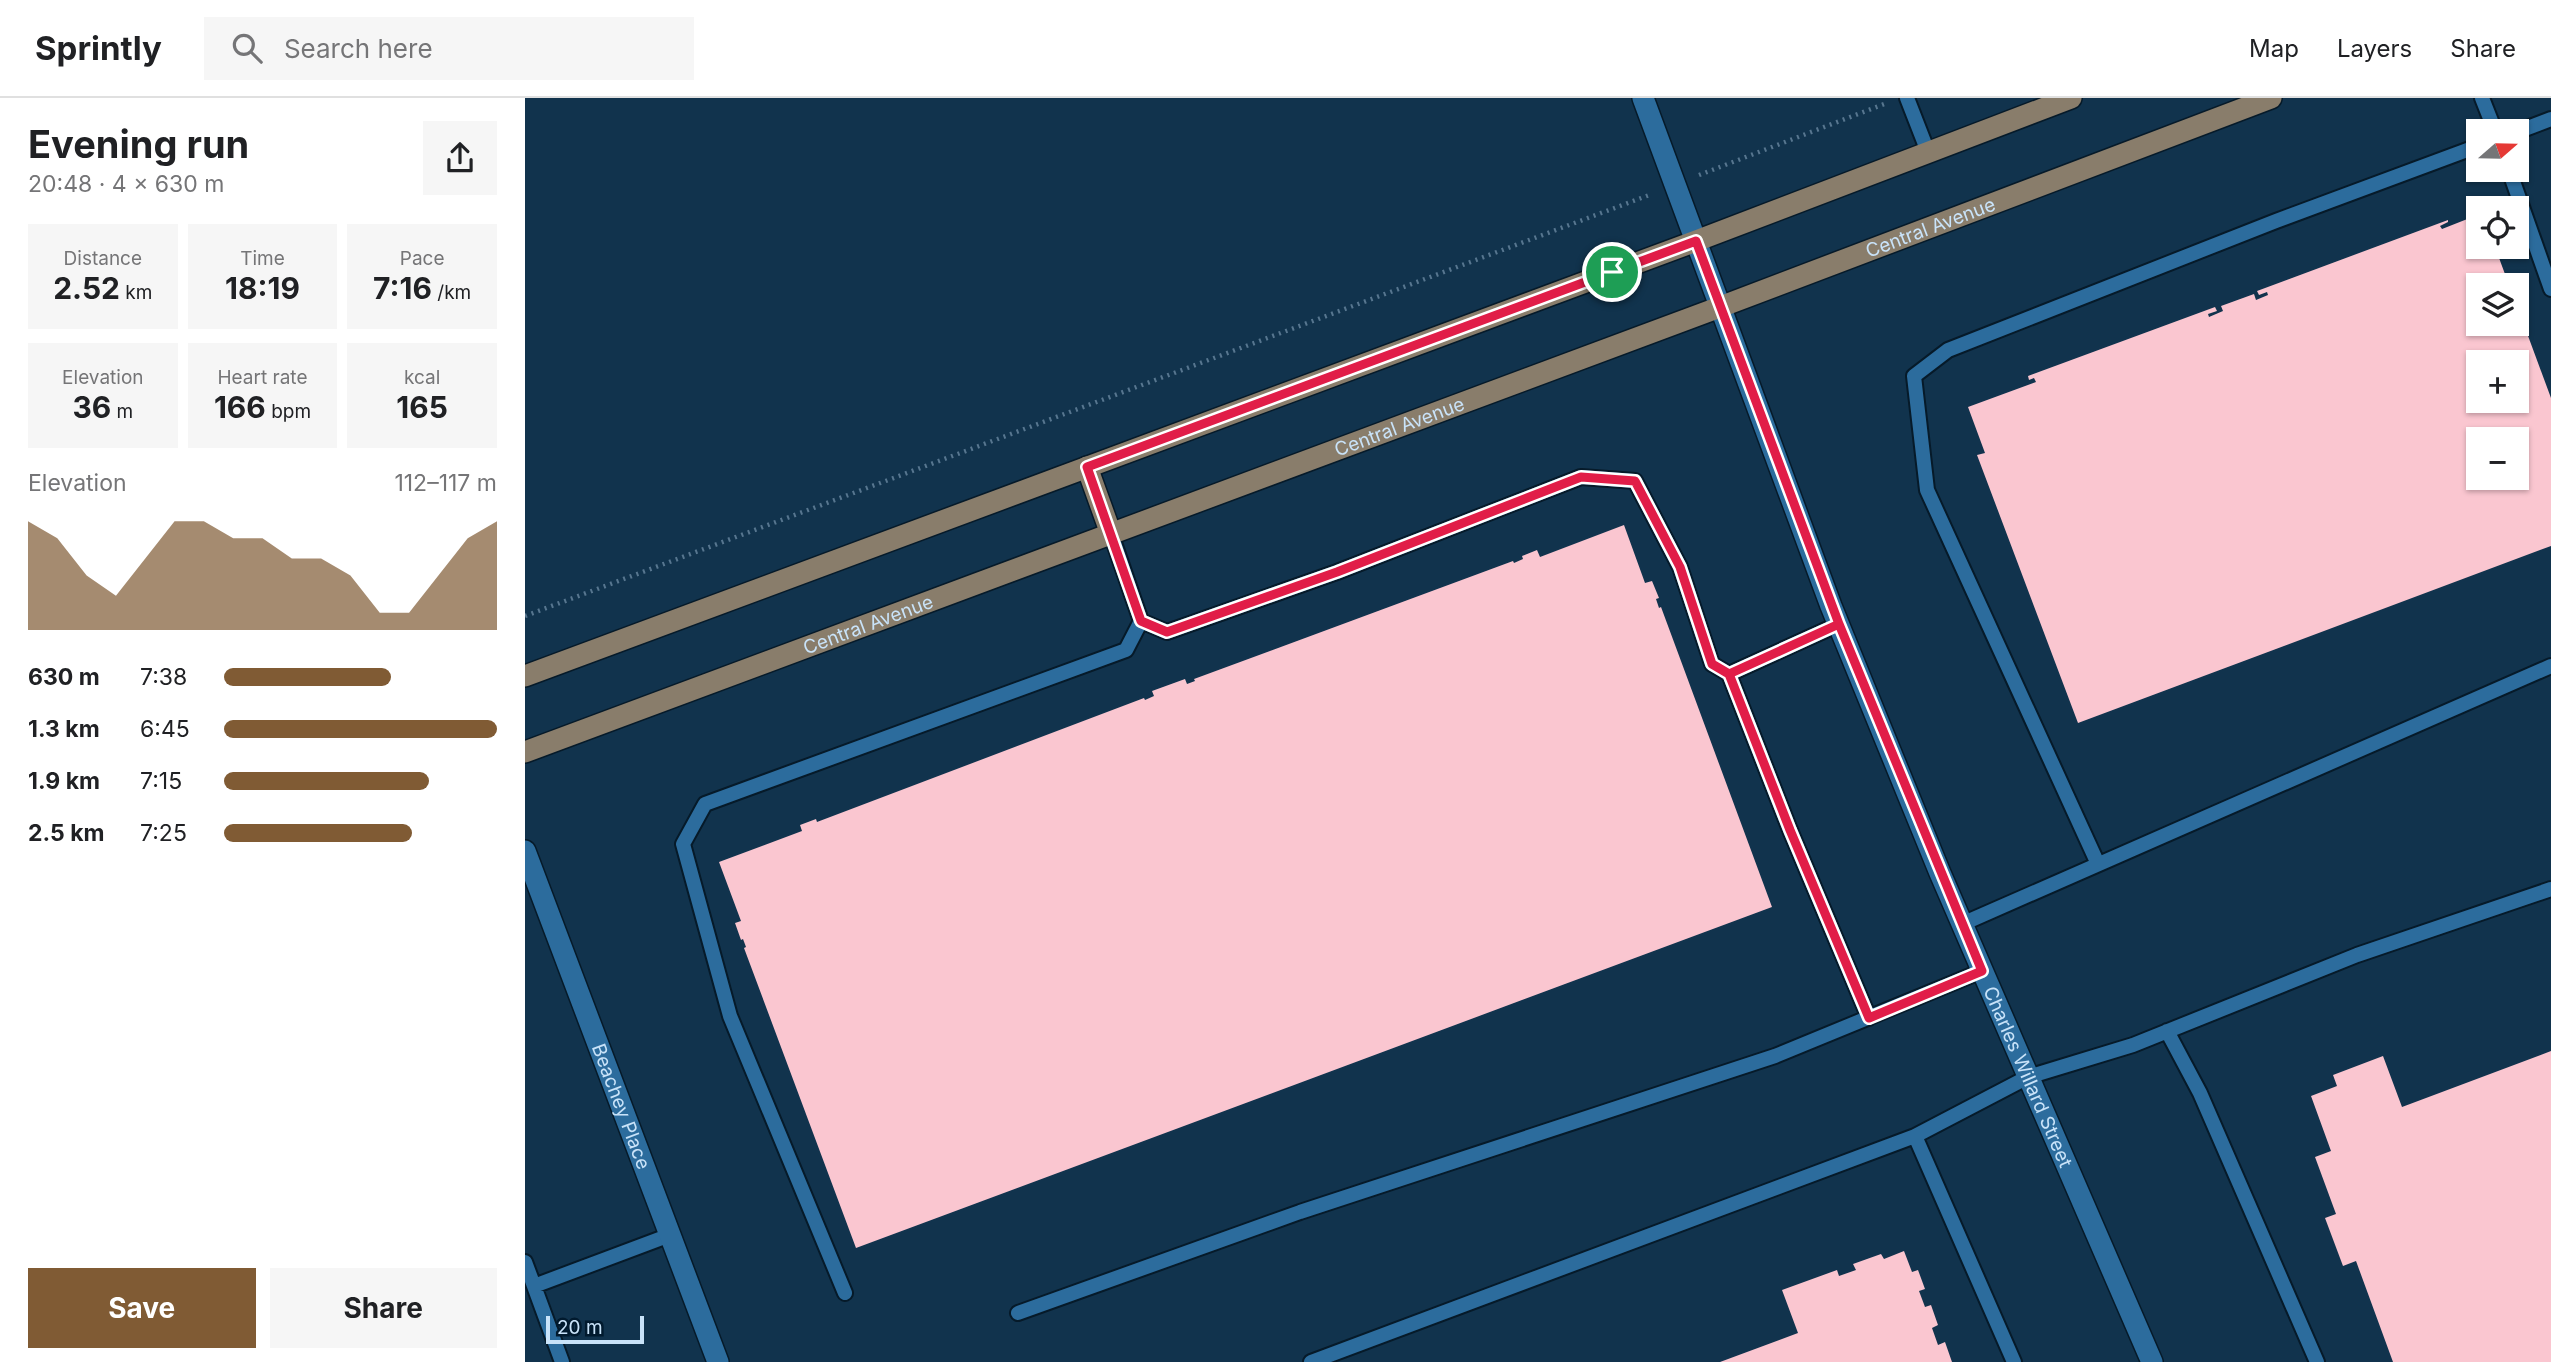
<!DOCTYPE html>
<meta charset="utf-8">
<style>
:root{--surface:#fff;--page:#f6f6f6;--text:#202124;--muted:#757577;--line:#e0e0e0;--accent:#805b34}
body{margin:0;font-family:Inter,sans-serif;background:var(--page);color:var(--text);height:100vh;display:flex;flex-direction:column;font-size:26px;white-space:nowrap}
*{box-sizing:border-box;margin:0}
p{font-size:23px;color:var(--muted)}
.icon{flex:none;width:38px;height:38px;fill:none;stroke:currentColor;stroke-width:2;stroke-linecap:round;stroke-linejoin:round}
.map{position:relative;flex:1;overflow:hidden}
.details{display:flex;flex-direction:column;background:var(--surface);width:525px}
.details>*{flex:none}
.needle{width:46px;rotate:70deg}
.tools{position:absolute;left:1941px;top:21px;display:grid;gap:14px}
.tools a{display:grid;place-items:center;width:63px;height:63px;border-radius:0px;background:var(--surface);box-shadow:0 2px 5px #0004;font-size:35px}
.scale{position:absolute;left:21px;bottom:18px;width:98px;box-sizing:border-box;padding-left:7px;border:4px solid #c9e3f9;border-top:0;font-size:19px;line-height:24px;white-space:nowrap;color:#c9e3f9;-webkit-text-stroke:5px #011a2e;paint-order:stroke}
.pin{position:absolute;display:grid;place-items:center;width:60px;height:60px;color:#fff;margin:-30px;border:4px solid #fff;border-radius:50%;box-shadow:0 2px 7px #0007}
.round{display:grid;place-items:center;flex:none;width:74px;height:74px;border-radius:0px;background:var(--page)}
.summary{display:flex;align-items:center;justify-content:space-between;height:119px;padding:0 28px}
h1{font-size:38px;font-weight:700;line-height:52px}
.figures{display:grid;grid-template-columns:repeat(3,1fr);gap:10px;height:119px;padding:7px 28px}
.figures div{display:grid;align-content:center;border-radius:0px;background:var(--page);text-align:center}
.figures b{font-size:30px;font-weight:700}
.figures small{font-size:19px;font-weight:400}
.figures p{font-size:19px}
.chart{height:196px;padding:14px 28px}
.chart p{display:flex;justify-content:space-between}
.chart svg{width:100%;height:126px;margin-top:7px;fill:var(--accent);opacity:.7}
.cta{display:flex;gap:14px;margin-top:auto;padding:14px 28px}
.cta a{flex:1;height:80px;border-radius:0px;background:var(--accent);color:#fff;font-size:28px;font-weight:700;line-height:80px;text-align:center}
.cta a+a{background:var(--page);color:var(--text)}
ul{padding:0 28px;list-style:none;font-size:23px}
li{display:grid;grid-template-columns:112px 84px 1fr;align-items:center;height:52px}
li i{height:18px;border-radius:9px;background:var(--accent)}
header{display:flex;align-items:center;gap:42px;box-sizing:border-box;height:98px;padding:0 35px;background:var(--surface);border-bottom:2px solid var(--line)}
header strong{font-size:33px}
nav{display:flex;gap:38px;margin-inline-start:auto;font-size:24px}
.search{width:490px;height:63px;background:var(--page);display:flex;align-items:center;gap:18px;box-sizing:border-box;padding:0 24px;border-radius:0px;color:var(--muted);font-size:26px}
main{display:flex;flex:1;min-height:0}
.map>svg:first-child{display:block}
.building{fill:#fac6d0;fill-rule:evenodd}
.lines{fill:none;stroke-linecap:round;stroke-linejoin:round}
.service-casing{stroke:#061a29;stroke-width:18}
.minor-casing{stroke:#061a29;stroke-width:24}
.primary-casing{stroke:#061a29;stroke-width:24}
.path{stroke:#57768f;stroke-width:4.5;stroke-dasharray:2 5;stroke-linecap:butt}
.service{stroke:#2c6c9d;stroke-width:14}
.minor{stroke:#2c6c9d;stroke-width:21}
.primary{stroke:#897d6b;stroke-width:21}
.route-casing{stroke:#fff;stroke-width:14}
.route{stroke:#e11d48;stroke-width:9}
.labels{text-anchor:middle;dominant-baseline:central;stroke-width:7;stroke-linejoin:round;paint-order:stroke}
.street-label{font-size:19px;fill:#c9e3f9;stroke:#011a2e}
</style>
<header>
<strong>Sprintly</strong>
<div class="search"><svg class="icon" aria-label="search" viewBox="0 0 24 24"><circle cx="10" cy="10" r="6"/><path d="M15 15l6 6"/></svg>Search here</div>
<nav><a>Map</a><a>Layers</a><a>Share</a></nav>
</header>
<main>
<section class="details">
<div class="summary"><div><h1>Evening run</h1><p>20:48 · 4 × 630 m</p></div><a class="round"><svg class="icon" aria-label="share" viewBox="0 0 24 24"><path d="M12 15V3M7 8l5-5 5 5M5 13v7h14v-7"/></svg></a></div>
<div class="figures">
<div><p>Distance</p><b>2.52<small> km</small></b></div>
<div><p>Time</p><b>18:19</b></div>
<div><p>Pace</p><b>7:16<small> /km</small></b></div>
</div>
<div class="figures">
<div><p>Elevation</p><b>36<small> m</small></b></div>
<div><p>Heart rate</p><b>166<small> bpm</small></b></div>
<div><p>kcal</p><b>165</b></div>
</div>
<div class="chart"><p><span>Elevation</span>112–117 m</p>
<svg viewBox="0 0 160 44" preserveAspectRatio="none"><path d="M0 44V6L10 12L20 25L30 32L40 19L50 6L60 6L70 12L80 12L90 19L100 19L110 25L120 38L130 38L140 25L150 12L160 6V44z"/></svg>
</div>
<ul>
<li><b>630 m</b>7:38<i style="width:61%"></i></li>
<li><b>1.3 km</b>6:45<i style="width:100%"></i></li>
<li><b>1.9 km</b>7:15<i style="width:75%"></i></li>
<li><b>2.5 km</b>7:25<i style="width:69%"></i></li>
</ul>
<div class="cta"><a>Save</a><a>Share</a></div>
</section>
<div class="map">
<svg width="2026" height="1264" viewBox="0 0 2026 1264">
<rect width="100%" height="100%" fill="#11334d"/>
<path class="building" d="M1950,118L1953,126V149H1970L1984,187H1953V226H1992V208L2026,300V448L1553,625L1452,357L1460,355L1443,309L1511,284L1509,280L1504,282L1503,278L1690,209L1692,213L1683,216L1684,219L1698,213L1696,208L1729,196L1731,202L1743,197L1742,194L1734,197L1732,193L1923,122V124L1915,128L1917,131ZM1953,264H1992V303H1953ZM1953,341H1992V380H1953Z
M1099,427L1120,485L1127,483L1134,500L1131,501L1134,510L1136,509L1247,809L331,1150L219,850L221,849L218,841L216,842L210,825L216,823L194,764L277,733L275,727L291,721L292,724L619,600L620,602L629,598L627,593L660,581L662,586L670,583L669,581L988,463L989,465L998,461L997,458L1012,452L1015,459Z
M2026,953V1264H1868L1831,1163L1818,1168L1800,1120L1811,1116L1790,1059L1806,1053L1786,998L1812,988L1808,977L1858,958L1877,1009Z
M1379,1153L1387,1174L1393,1172L1400,1191L1394,1193L1400,1209L1406,1207L1413,1227L1407,1230L1413,1247L1420,1244L1427,1264H1195L1273,1235L1257,1192L1312,1172L1314,1178L1331,1172L1328,1166L1356,1156L1359,1161Z"/>
<g class="lines">
<defs>
<path id="service" d="M1382,0L1403,54
M1957,0L1970,33
M1992,34L2026,21
M1984,72L2026,191
M586,436L616,523L642,534L812,474L1056,379L1110,383L1155,469L1187,566L1204,576L1314,526
M1204,576L1265,732L1344,920
M1573,766L1402,392L1389,278L1423,252L1751,123L1953,48
M1437,826L2026,568
M1642,933L1675,995L1792,1264
M0,1164L9,1188L145,1137
M9,1188L37,1264
M320,1195L205,918L158,746L180,706L601,552L616,523
M493,1215L775,1114L1250,958L1457,873
M786,1264L1390,1038
M1489,1264L1390,1038L1503,979L1608,947L1832,857L2026,791"/>
<g id="minor">
<path id="s1" d="M1118,0L1306,508L1415,775L1627,1264"/>
<path id="s2" d="M0,753L193,1264"/>
</g>
<g id="primary">
<path d="M562,369L586,436"/>
<path d="M0,578L1171,143L1546,0"/>
<path id="s3" d="M0,654L1195,209L1746,0"/>
</g>
</defs>
<use href="#service" class="service-casing"/>
<use href="#minor" class="minor-casing"/>
<use href="#primary" class="primary-casing"/>
<path class="path" d="M1174,77L1362,5
M0,518L1127,96"/>
<use href="#service" class="service"/>
<use href="#minor" class="minor"/>
<use href="#primary" class="primary"/>
</g>
<g class="lines">
<defs>
<path id="route" d="M1087,174L1171,143L1314,526L1204,576L1265,732L1344,920L1457,873L1314,526L1204,576L1187,566L1155,469L1110,383L1056,379L812,474L642,534L616,523L562,369L1087,174"/>
</defs>
<use href="#route" class="route-casing"/>
<use href="#route" class="route"/>
</g>
<g class="labels">
<g class="street-label">
<text stroke="none"><textPath href="#s3" startOffset="1500">Central Avenue</textPath></text>
<text stroke="none"><textPath href="#s3" startOffset="933">Central Avenue</textPath></text>
<text stroke="none"><textPath href="#s3" startOffset="366">Central Avenue</textPath></text>
<text stroke="none"><textPath href="#s1" startOffset="1052">Charles Willard Street</textPath></text>
<text stroke="none"><textPath href="#s2" startOffset="273">Beachey Place</textPath></text>
</g>
</g>
</svg>
<div class="tools">
<a><svg class="needle" viewBox="-14 -14 28 28"><path d="M0-13l5 13h-10z" fill="#e53935"/><path d="M0 13l5-13h-10z" fill="#757577"/></svg></a>
<a><svg class="icon" aria-label="locate" viewBox="0 0 24 24"><circle cx="12" cy="12" r="6"/><path d="M12 2v4M12 18v4M2 12h4M18 12h4"/></svg></a>
<a><svg class="icon" aria-label="layers" viewBox="0 0 24 24"><path d="M12 4l9 5-9 5-9-5zM3 14l9 5 9-5"/></svg></a>
<a>+</a>
<a>−</a>
</div>
<div class="scale">20 m</div>
<div class="pin" style="left:1087px;top:174px;background:#1e9e55"><svg class="icon" aria-label="arrive" viewBox="0 0 24 24"><path d="M6 21V4h12l-3 4 3 4H6"/></svg></div>
</div>
</main>
